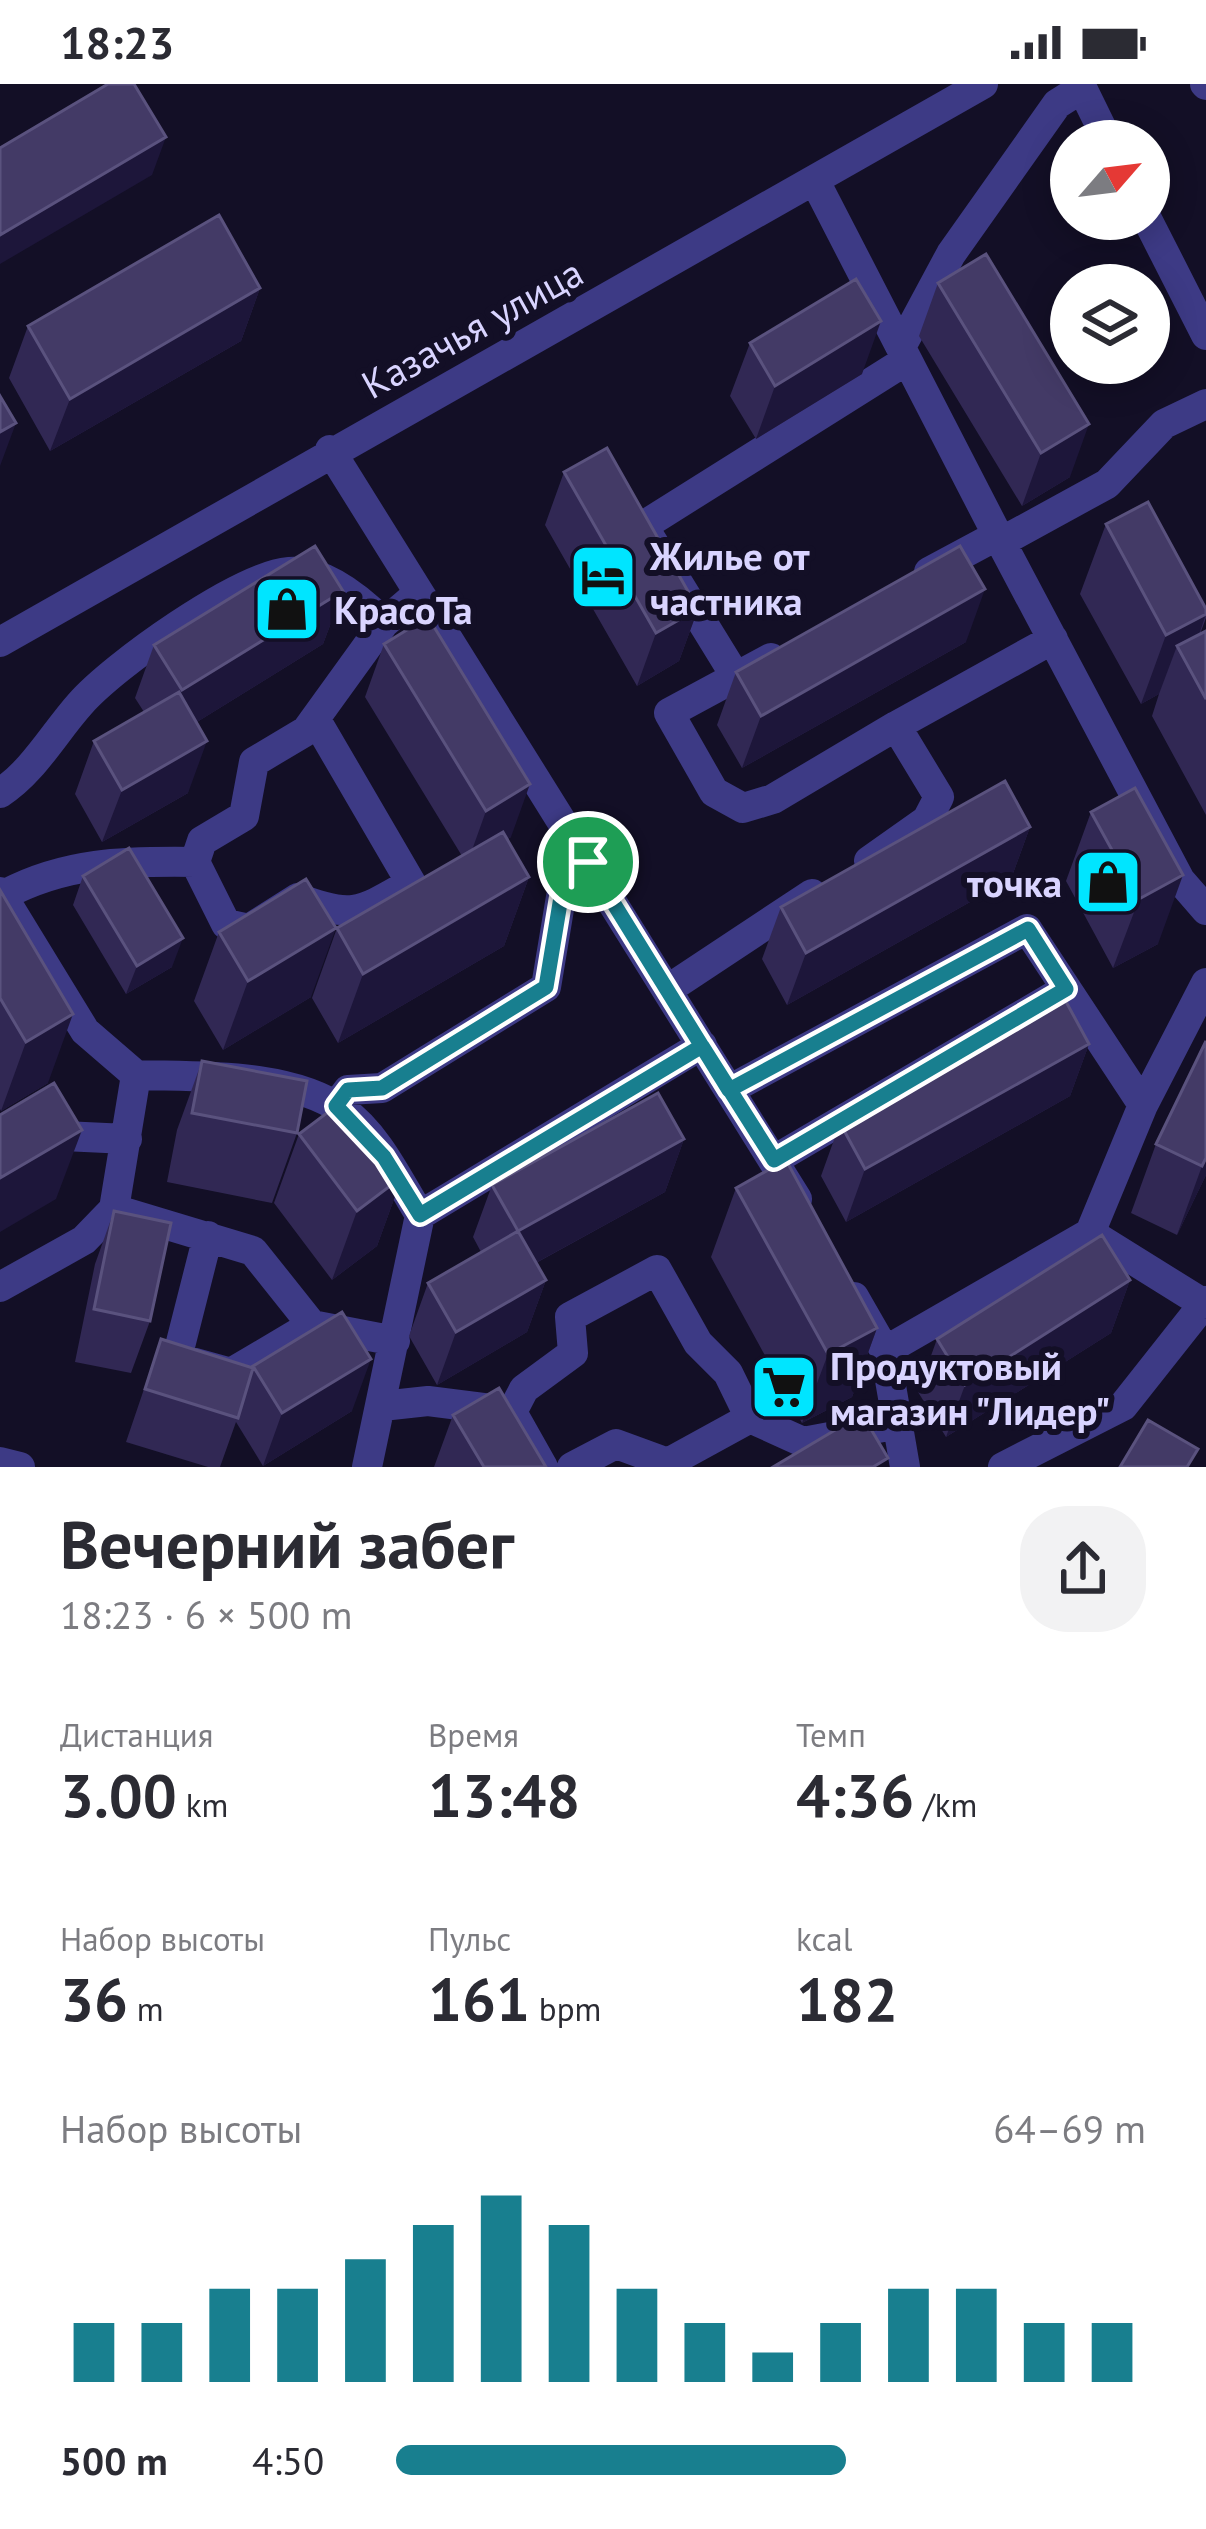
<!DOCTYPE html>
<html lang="ru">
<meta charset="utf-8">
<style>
:root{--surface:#fff;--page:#f2f2f3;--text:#2b2b33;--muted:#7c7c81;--accent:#187f8f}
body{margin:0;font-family:"PT Sans",sans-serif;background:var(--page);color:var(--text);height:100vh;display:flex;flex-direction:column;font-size:45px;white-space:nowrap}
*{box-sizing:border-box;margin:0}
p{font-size:39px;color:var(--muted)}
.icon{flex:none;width:66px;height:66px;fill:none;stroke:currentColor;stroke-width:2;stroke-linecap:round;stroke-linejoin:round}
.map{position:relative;height:1383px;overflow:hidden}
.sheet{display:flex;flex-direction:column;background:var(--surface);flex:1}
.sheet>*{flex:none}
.needle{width:78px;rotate:62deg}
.fabs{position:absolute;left:1050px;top:36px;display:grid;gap:24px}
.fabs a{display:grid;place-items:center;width:120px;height:120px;border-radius:50%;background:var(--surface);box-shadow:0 6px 30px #0003;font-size:60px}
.pin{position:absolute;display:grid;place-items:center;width:102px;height:102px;color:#fff;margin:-51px;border:6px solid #fff;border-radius:50%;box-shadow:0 3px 12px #0007}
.round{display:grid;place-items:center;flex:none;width:126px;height:126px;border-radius:48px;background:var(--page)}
.overview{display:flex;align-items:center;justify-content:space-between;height:204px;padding:0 60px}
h1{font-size:66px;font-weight:700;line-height:90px}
.stats{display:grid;grid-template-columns:repeat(3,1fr);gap:18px;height:204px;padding:12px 60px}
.stats div{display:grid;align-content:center}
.stats b{font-size:60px;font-weight:700}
.stats small{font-size:33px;font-weight:400}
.stats p{font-size:33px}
.chart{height:336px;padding:24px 60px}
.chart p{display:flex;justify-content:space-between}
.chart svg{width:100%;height:216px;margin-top:12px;stroke:var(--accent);stroke-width:6}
ul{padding:0 60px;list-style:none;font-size:39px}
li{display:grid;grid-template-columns:192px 144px 1fr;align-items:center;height:90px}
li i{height:30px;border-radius:15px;background:var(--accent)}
.status{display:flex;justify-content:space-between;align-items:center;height:84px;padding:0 60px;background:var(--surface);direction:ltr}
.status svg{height:33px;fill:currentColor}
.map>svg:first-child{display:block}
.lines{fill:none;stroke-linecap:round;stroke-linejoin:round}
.minor{stroke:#3d3a85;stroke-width:30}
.wall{fill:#312854}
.shaded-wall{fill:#1d163a}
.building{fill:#433a66;stroke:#5a527e;stroke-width:3}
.route-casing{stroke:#fff;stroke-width:24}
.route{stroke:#187f8f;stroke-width:15}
.labels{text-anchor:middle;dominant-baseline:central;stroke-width:12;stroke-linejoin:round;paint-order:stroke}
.street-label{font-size:39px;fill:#d9d4ff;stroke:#130f26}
.poi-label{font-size:39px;font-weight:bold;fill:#d9d4ff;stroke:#130f26;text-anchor:start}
</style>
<div class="status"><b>18:23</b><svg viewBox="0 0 49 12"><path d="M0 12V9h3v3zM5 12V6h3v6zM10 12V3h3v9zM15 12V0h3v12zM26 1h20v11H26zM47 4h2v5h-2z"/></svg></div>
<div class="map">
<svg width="1206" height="1383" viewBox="0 0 1206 1383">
<rect width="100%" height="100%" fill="#130f26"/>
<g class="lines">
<path class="minor" d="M1080,0L1108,57
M1205,0L1206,1
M816,99L1001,458L1107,400L1164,340L1206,320
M1147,135L1206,251
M901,263L951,170L1057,20L1082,4
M330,366L797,1115
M1001,458L1180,796L1206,826
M929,488L998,451
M0,558L983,0
M771,574L669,629L714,708L743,724L773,715L896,642
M736,593L643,442L907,276
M316,636L411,799C362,827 353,836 298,814L249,845L226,840L195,778L202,757L244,732L254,678L306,647L384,539L419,509
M0,709C33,688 54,649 80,620C113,582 239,492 289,488C325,485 361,516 384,539
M869,777L927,736L939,713L896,642L1053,555
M0,808L85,947L136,991L114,1125L84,1156L0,1203
M2,812C64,778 125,777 195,778
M667,906L812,810
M136,991C200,993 289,988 344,1027C377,1050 399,1097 420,1131L367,1383
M729,1006L1027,845L1143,1021
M336,1022L348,1006L382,1004L546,903L562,807L588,778
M0,1049L127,1055
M774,1076L1066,905
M114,1125L253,1167L312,1241L395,1257
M420,1131L702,961
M1090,1149L1204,1220
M208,1152L177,1274L231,1289L312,1241
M854,1213L885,1267L905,1383
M885,1267L1090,1149L1143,1021L1206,899
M382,1322L428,1317L507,1327
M750,1334L803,1358L899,1340
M0,1378L20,1383
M543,1383L512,1328L524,1305L573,1269L570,1233L657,1186L698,1259L728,1289L750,1334L668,1379L616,1360L572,1383
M1003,1383L1123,1322L1206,1217"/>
</g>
<path class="wall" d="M938,199L1070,393L1022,422L919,252Z
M260,204L241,257L50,367L9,294L28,242Z
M750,259L862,290L756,355L730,312Z
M564,388L698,525L679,577L637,602L545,441Z
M1106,440L1206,525V534L1200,550L1206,547V731L1152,632L1159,610L1141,620L1080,510Z
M343,507L323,560L197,638L188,709L102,758L75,710L94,657L144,628L135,614L154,561Z
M966,558L742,684L717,641L736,588Z
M384,560L511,753L507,755L529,793L504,862L338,959L312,914L337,844L462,772L365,613Z
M1135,704L1158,860L1113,884L1066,797L1091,728Z
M1030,743L1011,795L787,921L762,875L781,823Z
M83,792L172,883L126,910L73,821Z
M0,806L48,999L1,1027L0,1025Z
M219,848L311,913L223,966L194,917Z
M1206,957V1091L1177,1151L1131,1129L1156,1060Z
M1089,960L1070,1012L846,1138L821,1092L840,1039Z
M202,977L297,1049L272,1119L167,1098L177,1046Z
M299,1050L402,1093L377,1162L332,1196L274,1119Z
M684,1055L665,1108L536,1179L546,1196L527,1248L437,1301L409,1252L428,1199L481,1168L473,1153L492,1101Z
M736,1104L877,1244L852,1313L802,1339L711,1173Z
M114,1127L150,1237L131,1289L75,1278L95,1180Z
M1130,1196L1111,1249L946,1353L918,1308L937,1255Z
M161,1255L253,1283L352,1327L263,1382L236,1338L220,1383H208L126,1358Z
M453,1331L546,1383H434Z"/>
<path class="shaded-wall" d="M166,53L152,91L0,180V151Z
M260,204L241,257L50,367L70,315Z
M881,237L862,290L756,355L775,302Z
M16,339L0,382V348Z
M1089,340L1070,393L1022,422L1041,369Z
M985,505L966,558L742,684L761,632Z
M343,507L323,560L163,659L182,606Z
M698,525L679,577L637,602L656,549Z
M1206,530L1188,583L1177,562L1159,610L1141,620L1166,551Z
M207,657L188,709L102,758L122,706Z
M530,700L511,753L467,780L486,727Z
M1030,743L1011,795L787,921L806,869Z
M1183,791L1158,860L1113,884L1139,815Z
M529,793L504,862L338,959L363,890Z
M336,844L311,913L223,966L248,897Z
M183,854L172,883L126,910L137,882Z
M73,930L48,999L1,1027L26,958Z
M1089,960L1070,1012L846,1138L865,1085Z
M82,1046L56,1115L0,1148V1094Z
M684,1055L665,1108L499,1199L518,1147Z
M1206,1074V1091L1177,1151L1202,1082Z
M402,1093L377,1162L332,1196L357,1127Z
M546,1196L527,1248L437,1301L456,1248Z
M1130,1196L1111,1249L946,1353L965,1301Z
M877,1244L852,1313L802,1339L828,1270Z
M371,1275L352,1327L263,1382L282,1329Z"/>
<path class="building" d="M108,0H134L166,53L0,151V64Z
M219,131L260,204L70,315L28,242Z
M986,170L1089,340L1041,369L938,199Z
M856,195L881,237L775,302L750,259Z
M0,312L16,339L0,348Z
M607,364L698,525L656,549L564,388Z
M1148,418L1206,525V530L1166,551L1106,440Z
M315,462L343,507L182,606L154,561Z
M960,462L985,505L761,632L736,588Z
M428,533L530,700L486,727L384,560Z
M1206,547V615L1177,562Z
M179,608L207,657L122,706L94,657Z
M1005,697L1030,743L806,869L781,823Z
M1135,704L1183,791L1139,815L1091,728Z
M503,748L529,793L363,890L337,844Z
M129,764L183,854L137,882L83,792Z
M306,795L336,844L248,897L219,848Z
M0,806L73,930L26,958L0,914Z
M1064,914L1089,960L865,1085L840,1039Z
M1206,957V1074L1202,1082L1156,1060Z
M202,977L307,997L297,1049L192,1029Z
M54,999L82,1046L0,1094V1031Z
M658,1009L684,1055L518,1147L492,1101Z
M344,1016L402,1093L357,1127L299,1050Z
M786,1076L877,1244L828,1270L736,1104Z
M114,1127L171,1139L150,1237L94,1225Z
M518,1147L546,1196L456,1248L428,1199Z
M1102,1151L1130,1196L965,1301L937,1255Z
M342,1228L371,1275L282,1329L253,1282Z
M161,1255L253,1284L238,1334L145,1305Z
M499,1304L546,1383H484L453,1331Z
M862,1330L888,1374L873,1383H773Z
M1148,1336L1198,1365L1187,1383H1120Z"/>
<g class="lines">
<defs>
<path id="route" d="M588,778L562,807L546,903L382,1004L348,1006L336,1022L384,1073L420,1131L702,962L774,1076L1066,905L1028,845L729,1006L588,778"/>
</defs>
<use href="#route" class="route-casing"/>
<use href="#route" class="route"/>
</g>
<defs>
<symbol id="hotel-square" viewBox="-11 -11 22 22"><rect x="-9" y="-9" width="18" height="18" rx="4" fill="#00e5ff" stroke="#130f26"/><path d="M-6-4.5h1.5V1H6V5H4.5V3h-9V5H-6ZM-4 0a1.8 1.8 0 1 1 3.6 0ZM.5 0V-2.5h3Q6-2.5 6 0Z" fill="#111"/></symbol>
<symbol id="shop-square" viewBox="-11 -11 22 22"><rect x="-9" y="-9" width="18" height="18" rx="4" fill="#00e5ff" stroke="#130f26"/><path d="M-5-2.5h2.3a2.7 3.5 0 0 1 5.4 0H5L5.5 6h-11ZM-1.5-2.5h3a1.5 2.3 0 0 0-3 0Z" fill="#111"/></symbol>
<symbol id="supermarket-square" viewBox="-11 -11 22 22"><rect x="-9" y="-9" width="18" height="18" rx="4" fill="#00e5ff" stroke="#130f26"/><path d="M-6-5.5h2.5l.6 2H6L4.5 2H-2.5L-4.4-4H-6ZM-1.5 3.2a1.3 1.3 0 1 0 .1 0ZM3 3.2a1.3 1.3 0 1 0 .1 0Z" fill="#111"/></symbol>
</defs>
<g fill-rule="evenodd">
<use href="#hotel-square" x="565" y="455" width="76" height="76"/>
<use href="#shop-square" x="249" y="487" width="76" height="76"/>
<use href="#shop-square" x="1070" y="760" width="76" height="76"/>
<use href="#supermarket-square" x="746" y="1265" width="76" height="76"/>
</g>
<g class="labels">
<g class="street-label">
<text transform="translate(472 244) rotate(-29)">Казачья улица</text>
</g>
<g class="poi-label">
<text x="650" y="471">Жилье от<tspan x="650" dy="45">частника</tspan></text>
<text x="334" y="525">КрасоТа</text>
<text x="1062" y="798" text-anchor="end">точка</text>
<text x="830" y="1281">Продуктовый<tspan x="830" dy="45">магазин "Лидер"</tspan></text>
</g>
</g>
</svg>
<div class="fabs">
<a><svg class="needle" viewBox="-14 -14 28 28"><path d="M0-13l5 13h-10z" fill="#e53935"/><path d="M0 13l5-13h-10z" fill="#7c7c81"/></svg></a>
<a><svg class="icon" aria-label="layers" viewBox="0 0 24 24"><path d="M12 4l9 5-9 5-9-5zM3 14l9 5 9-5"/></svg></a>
</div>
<div class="pin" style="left:588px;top:778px;background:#1e9e55"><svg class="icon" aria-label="arrive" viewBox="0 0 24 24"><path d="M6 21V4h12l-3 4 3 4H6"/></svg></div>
</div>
<section class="sheet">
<div class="overview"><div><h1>Вечерний забег</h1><p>18:23 · 6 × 500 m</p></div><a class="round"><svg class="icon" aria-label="share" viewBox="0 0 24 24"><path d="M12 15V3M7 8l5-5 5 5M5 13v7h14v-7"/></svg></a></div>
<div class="stats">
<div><p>Дистанция</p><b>3.00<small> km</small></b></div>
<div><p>Время</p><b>13:48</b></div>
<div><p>Темп</p><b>4:36<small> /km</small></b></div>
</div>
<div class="stats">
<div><p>Набор высоты</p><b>36<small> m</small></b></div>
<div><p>Пульс</p><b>161<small> bpm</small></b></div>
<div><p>kcal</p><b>182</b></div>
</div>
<div class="chart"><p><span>Набор высоты</span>64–69 m</p>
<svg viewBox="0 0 160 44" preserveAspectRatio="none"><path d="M5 44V32M15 44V32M25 44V25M35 44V25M45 44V19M55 44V12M65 44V6M75 44V12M85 44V25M95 44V32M105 44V38M115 44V32M125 44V25M135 44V25M145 44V32M155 44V32"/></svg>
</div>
<ul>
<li><b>500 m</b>4:50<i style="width:60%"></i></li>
</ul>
</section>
